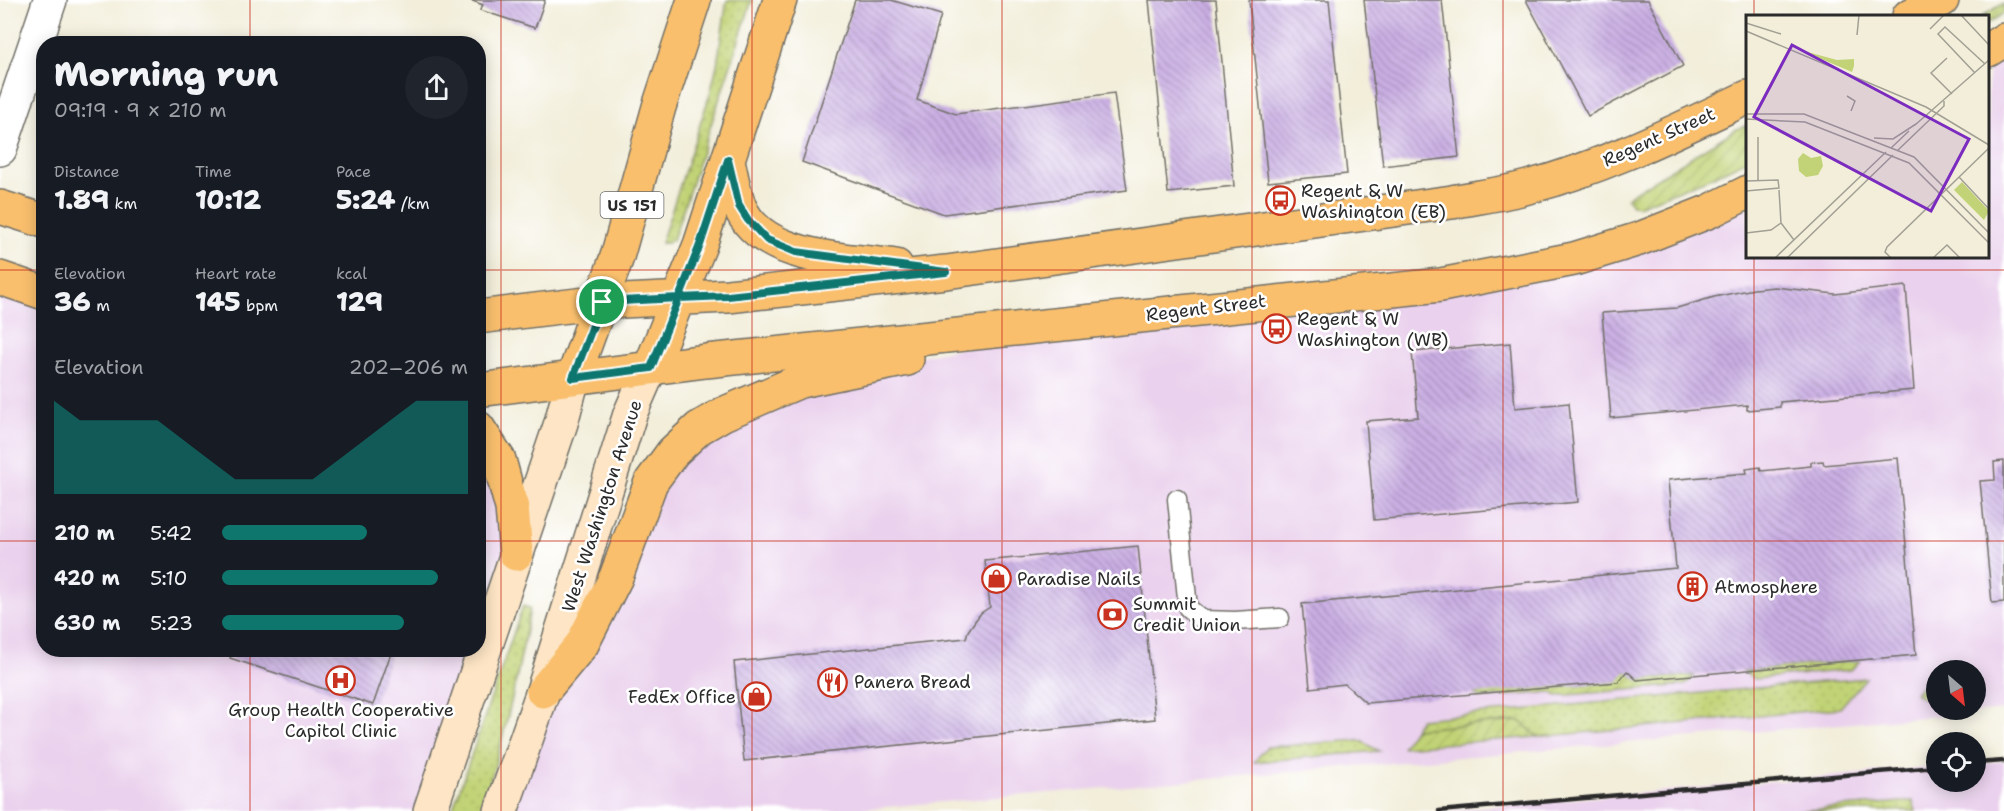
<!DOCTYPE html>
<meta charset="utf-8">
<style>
:root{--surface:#171b24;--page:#20242c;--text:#f1f3f6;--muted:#9ea1a6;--accent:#0f766e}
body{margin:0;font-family:"Shantell Sans",sans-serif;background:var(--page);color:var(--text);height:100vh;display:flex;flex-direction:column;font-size:22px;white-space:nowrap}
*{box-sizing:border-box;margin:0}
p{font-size:20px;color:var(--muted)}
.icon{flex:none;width:33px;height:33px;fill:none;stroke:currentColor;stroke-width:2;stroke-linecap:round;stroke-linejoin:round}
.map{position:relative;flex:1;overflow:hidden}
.side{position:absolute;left:36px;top:36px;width:450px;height:621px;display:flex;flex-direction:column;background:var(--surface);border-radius:24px;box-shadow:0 3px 15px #0003}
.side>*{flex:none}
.needle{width:39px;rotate:152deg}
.buttons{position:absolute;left:1926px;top:660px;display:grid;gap:12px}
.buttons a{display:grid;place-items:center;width:60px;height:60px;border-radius:50%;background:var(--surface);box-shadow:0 3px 15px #0003;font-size:30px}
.pin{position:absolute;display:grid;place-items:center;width:51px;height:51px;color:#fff;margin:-26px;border:3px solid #fff;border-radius:50%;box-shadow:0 2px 6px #0007}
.round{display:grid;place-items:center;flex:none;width:63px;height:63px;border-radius:32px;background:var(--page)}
.head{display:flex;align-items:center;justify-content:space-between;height:102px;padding:0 18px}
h1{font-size:33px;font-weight:800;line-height:45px}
.metrics{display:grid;grid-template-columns:repeat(3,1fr);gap:9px;height:102px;padding:6px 18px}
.metrics div{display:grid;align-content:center}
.metrics b{font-size:26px;font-weight:800}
.metrics small{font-size:16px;font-weight:400}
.metrics p{font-size:16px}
.chart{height:168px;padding:12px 18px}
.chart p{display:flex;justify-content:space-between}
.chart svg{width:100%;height:108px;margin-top:6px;fill:var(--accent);opacity:.7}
ul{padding:0 18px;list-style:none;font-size:20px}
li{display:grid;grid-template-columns:96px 72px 1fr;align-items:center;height:45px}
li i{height:15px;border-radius:8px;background:var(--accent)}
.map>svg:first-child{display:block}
.built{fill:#ead1ed;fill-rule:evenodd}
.grass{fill:url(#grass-dots);stroke:#767f50;stroke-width:1.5}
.garden{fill:url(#garden-furrows);stroke:#767f50;stroke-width:1.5}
.building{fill:url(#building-back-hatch)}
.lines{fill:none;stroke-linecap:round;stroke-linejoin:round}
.lane-casing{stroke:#716f68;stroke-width:21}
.street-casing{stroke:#716f68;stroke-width:36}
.secondary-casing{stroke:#716f68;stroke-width:36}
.primary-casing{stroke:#716f68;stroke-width:36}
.lane{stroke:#fff;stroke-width:18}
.street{stroke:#fff;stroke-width:33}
.secondary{stroke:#fde5c5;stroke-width:33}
.primary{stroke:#f9bf6d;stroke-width:33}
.rail{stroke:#2b2b2b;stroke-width:4.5}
.route-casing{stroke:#fff;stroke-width:12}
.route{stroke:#0f766e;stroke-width:8}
.grid{fill:none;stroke:#c8321e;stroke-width:1.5;stroke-opacity:0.55}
.labels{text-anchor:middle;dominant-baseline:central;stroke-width:5;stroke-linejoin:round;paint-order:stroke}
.shield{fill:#fff;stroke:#6b6b6b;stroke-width:1.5}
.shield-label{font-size:16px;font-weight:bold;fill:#2b2b2b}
.street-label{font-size:18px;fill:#2b2b2b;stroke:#fff}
.poi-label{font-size:18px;fill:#2b2b2b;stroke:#fff;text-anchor:start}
.inset-road{fill:none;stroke:#a2a094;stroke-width:1.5}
.view{fill:#7b2cbf;fill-opacity:0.15;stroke:#7b2cbf;stroke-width:3}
.inset-edge{fill:none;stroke:#2b2b2b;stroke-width:3}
</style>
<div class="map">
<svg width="2004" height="811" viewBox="0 0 2004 811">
<defs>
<pattern id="grass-dots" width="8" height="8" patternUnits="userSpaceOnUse" patternTransform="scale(1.5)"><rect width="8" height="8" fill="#c1d376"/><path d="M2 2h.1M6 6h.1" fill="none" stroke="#a6b566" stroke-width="1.8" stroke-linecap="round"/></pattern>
<pattern id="garden-furrows" width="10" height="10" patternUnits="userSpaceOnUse" patternTransform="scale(1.5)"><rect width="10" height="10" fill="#c1d376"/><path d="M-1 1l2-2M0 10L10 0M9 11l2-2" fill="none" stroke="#a6b566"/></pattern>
<pattern id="building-back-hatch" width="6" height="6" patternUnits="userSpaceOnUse" patternTransform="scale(1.5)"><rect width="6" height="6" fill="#caafe4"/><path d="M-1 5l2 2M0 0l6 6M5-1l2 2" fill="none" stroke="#a48fb9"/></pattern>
</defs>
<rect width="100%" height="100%" fill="#fff"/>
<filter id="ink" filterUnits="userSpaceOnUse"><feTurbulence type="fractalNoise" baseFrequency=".0167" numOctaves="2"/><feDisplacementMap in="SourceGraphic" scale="12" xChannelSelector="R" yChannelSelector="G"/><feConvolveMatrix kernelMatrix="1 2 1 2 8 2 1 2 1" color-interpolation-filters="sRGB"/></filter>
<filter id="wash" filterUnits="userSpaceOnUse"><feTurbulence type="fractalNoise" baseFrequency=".008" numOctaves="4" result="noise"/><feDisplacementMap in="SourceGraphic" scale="24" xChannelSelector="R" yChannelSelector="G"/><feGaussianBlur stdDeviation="1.35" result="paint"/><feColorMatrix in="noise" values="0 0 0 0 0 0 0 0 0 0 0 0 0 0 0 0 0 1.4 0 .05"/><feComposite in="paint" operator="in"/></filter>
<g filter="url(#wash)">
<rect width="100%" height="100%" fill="#f2eeda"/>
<path class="built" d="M2004,40V710L839,811H501L673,452L800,381L1082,323L1441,285L1747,192L1748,256H1988V50ZM1936,670H1976V710H1936Z
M0,278L43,293L44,650H478L479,428L516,554L430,811H0Z
M2004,761V811H1439L1936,767V782H1976V763Z"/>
<path class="grass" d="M727,0H752L673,240L667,243H661L710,94L717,65Z
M523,606L530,608C518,677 503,744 481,811H452Z
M1866,678L1840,708L1538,737L1520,721L1414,729L1420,719Z
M1359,740L1379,751L1254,762L1267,747Z
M1913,801L1916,811H1796Z"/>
<path class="garden" d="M2004,3V13L1988,23V16H1983Z
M1747,125V160L1714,176L1638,206L1632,205L1627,198L1636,191L1735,130Z
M1861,660L1851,670L1754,679L1743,671Z
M1934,670L1936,671V698L1924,699L1915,693Z
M1627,671L1638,680L1695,675L1685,685L1557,696L1551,692L1479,698L1474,694Z
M1520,721L1538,737L1402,747L1414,729Z"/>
<g id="blocks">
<path class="building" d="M470,0H545L535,28L480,10L483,5Z
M855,0H891L941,15L917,100L956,114L1114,93L1127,190L944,214L802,162Z
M1149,0H1216L1234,186L1168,193Z
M1249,0H1329L1347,174L1268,182Z
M1364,0H1442L1459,157L1383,166Z
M1526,0H1648L1683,66L1588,116Z
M1906,286L1914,390L1780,402V407L1747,410V405L1611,418L1602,313L1677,308L1714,297L1754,289L1775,287L1835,294Z
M1510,343L1515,408L1569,403L1578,502L1374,520L1366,421L1418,417L1412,352Z
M1898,458L1916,655L1637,680L1627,671L1618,682L1366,703L1345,684L1310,688L1302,604L1676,568L1668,480L1747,473L1746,469L1760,467L1761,471L1811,466V462L1823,461L1824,465Z
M2004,461V602L1992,603L1980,481L1995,480L1994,462Z
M1138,546L1155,719L744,761L734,662L966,638L968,631L975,621L981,613L990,607L985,561Z
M233,650H392L373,705L230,658Z"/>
</g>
</g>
<g filter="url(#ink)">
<use href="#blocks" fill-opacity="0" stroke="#716f68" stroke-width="1.5"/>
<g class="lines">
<defs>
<path id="lane" d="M1177,499L1188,608L1203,620L1235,621L1280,618"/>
<path id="street" d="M0,149L50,0"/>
<path id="secondary" d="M430,811L561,423L573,378
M501,811L543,691L630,414L650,368"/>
<path id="primary" d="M1909,16L1942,0
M1988,50L2004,40
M728,160C731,175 734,191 739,205C760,260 847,259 896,266
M0,207L44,221
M0,278L44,293
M478,317L602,302L728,296L946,272L1452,202C1477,197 1503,194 1528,187C1605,167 1676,131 1748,97
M650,368L700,245L780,0
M573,378L617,257L659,107L694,0
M478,390L706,361L1441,285L1574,259L1639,239L1710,211L1748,192
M478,428L499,460L512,508L516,554
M543,691L582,644L616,577L651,482L673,452L699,428L723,414L800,381L907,359"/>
</defs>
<use href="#lane" class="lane-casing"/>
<use href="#street" class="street-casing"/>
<use href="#secondary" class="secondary-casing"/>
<use href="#primary" class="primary-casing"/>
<use href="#lane" class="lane"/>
<use href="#street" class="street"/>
<use href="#secondary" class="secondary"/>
<use href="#primary" class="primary"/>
<path class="rail" d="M1976,763L2004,761
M1439,811L1936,767"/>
</g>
</g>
<g class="lines" filter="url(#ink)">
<defs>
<path id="route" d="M602,302L573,378L651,368L679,298L728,296L946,272L796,252L767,240L748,220L739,206L728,160L700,245L679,298L602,302"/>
</defs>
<use href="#route" class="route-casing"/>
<use href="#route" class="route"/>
</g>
<path class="grid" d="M250,0V44M501,0V811M752,0V811M1002,0V811M1252,0V811M1503,0V811M1754,0V16M1754,256V811M0,270H44M478,270H2004M0,541H44M478,541H2004M250,650V811"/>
<defs>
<symbol id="bus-ring" viewBox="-11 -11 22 22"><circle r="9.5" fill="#fff" stroke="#c8321e" stroke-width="1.5"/><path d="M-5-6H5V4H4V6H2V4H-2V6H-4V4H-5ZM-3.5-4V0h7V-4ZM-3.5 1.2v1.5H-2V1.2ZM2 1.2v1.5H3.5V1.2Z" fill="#c8321e"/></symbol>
<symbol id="shop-ring" viewBox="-11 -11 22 22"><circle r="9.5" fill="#fff" stroke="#c8321e" stroke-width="1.5"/><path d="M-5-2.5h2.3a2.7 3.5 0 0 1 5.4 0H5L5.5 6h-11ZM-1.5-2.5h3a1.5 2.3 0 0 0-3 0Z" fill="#c8321e"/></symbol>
<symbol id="building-ring" viewBox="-11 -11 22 22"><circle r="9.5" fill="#fff" stroke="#c8321e" stroke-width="1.5"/><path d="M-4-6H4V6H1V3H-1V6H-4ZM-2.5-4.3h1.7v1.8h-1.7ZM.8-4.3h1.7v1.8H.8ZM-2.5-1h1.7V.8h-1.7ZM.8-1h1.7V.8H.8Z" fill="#c8321e"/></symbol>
<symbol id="bank-ring" viewBox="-11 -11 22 22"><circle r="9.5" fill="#fff" stroke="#c8321e" stroke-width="1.5"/><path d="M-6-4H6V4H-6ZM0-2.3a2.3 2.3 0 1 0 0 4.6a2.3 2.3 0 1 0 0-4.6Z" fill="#c8321e"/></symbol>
<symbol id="hospital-ring" viewBox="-11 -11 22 22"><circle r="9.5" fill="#fff" stroke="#c8321e" stroke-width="1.5"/><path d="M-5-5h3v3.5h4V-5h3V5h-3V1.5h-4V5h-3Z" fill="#c8321e"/></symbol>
<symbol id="restaurant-ring" viewBox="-11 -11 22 22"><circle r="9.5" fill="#fff" stroke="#c8321e" stroke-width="1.5"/><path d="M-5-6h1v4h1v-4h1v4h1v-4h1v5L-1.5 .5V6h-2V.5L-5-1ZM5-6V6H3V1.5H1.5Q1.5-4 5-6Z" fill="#c8321e"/></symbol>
</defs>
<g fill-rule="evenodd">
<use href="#bus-ring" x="1264" y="184" width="33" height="33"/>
<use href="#bus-ring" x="1260" y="312" width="33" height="33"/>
<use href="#shop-ring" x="980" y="562" width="33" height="33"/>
<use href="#building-ring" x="1676" y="570" width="33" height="33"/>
<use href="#bank-ring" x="1096" y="598" width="33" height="33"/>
<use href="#hospital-ring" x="324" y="664" width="33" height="33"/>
<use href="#restaurant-ring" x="816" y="666" width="33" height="33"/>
<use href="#shop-ring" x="740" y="680" width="33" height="33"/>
</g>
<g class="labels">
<rect class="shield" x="600.5" y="192" width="63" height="26" rx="4.5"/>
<g class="shield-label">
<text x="632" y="205">US 151</text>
</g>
<g class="street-label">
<text transform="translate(1659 137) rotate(-24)">Regent Street</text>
<text transform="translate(1206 308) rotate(-7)">Regent Street</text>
<text transform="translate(602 506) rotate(-72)">West Washington Avenue</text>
</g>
<g class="poi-label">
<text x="1301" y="191">Regent &amp; W<tspan x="1301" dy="21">Washington (EB)</tspan></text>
<text x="1297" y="319">Regent &amp; W<tspan x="1297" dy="21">Washington (WB)</tspan></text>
<text x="1017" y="579">Paradise Nails</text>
<text x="1714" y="587">Atmosphere</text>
<text x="1133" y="604">Summit<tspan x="1133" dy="21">Credit Union</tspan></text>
<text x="854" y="682">Panera Bread</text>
<text x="736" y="697" text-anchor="end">FedEx Office</text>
<text x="341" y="710" text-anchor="middle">Group Health Cooperative<tspan x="341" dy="21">Capitol Clinic</tspan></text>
</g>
</g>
<g transform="translate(1746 15)">
<rect width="243" height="243" fill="#f2eeda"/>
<path d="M54,35L91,45L108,44V51L106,57ZM216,167L243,196L238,205L208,175Z" fill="#c1d376"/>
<path d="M57,138L65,143L75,141L77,151L72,160L60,162L53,156L52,144Z" fill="#c1d376"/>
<path class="inset-road" d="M215,0L243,30M0,8L35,19M184,14L198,0M0,16L180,92L243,130M111,20L113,0M201,43L185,58L206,79M229,58L192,19L199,12L239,49M101,81L109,86L105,96M0,99H58L168,142L243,218M0,104L59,107L163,148L243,228M169,110L243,45M12,122V166M128,123L147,124L170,109M145,133L163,116M152,135L198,91V86M213,162L243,194M0,166L32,165L33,173L0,176M33,175L35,208L48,225M0,218L25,215L35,208M29,243L140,137M41,243L147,140M145,243L139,237L141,232L243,133M187,243L201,230L214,243"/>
<path class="view" d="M46,30L223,124L185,196L8,102Z"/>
<rect width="243" height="243" class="inset-edge"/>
</g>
</svg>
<div class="buttons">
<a><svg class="needle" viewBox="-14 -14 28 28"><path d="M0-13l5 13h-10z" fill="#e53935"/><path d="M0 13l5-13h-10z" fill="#9ea1a6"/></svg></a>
<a><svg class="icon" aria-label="locate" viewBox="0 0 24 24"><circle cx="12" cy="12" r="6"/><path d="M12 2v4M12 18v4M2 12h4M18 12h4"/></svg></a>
</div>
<div class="pin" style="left:602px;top:302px;background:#1e9e55"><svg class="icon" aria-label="arrive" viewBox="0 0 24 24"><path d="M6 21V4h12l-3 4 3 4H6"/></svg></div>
<section class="side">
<div class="head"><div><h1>Morning run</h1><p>09:19 · 9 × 210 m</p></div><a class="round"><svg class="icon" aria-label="share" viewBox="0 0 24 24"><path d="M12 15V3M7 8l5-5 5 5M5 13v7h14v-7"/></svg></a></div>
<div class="metrics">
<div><p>Distance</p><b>1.89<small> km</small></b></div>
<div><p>Time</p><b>10:12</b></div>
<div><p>Pace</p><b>5:24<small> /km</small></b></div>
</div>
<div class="metrics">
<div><p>Elevation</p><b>36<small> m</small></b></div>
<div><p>Heart rate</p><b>145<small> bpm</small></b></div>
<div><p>kcal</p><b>129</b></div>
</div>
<div class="chart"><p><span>Elevation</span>202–206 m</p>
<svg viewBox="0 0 160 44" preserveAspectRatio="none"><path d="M0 44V6L10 14L20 14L30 14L40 14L50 22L60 30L70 38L80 38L90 38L100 38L110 30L120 22L130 14L140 6L150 6L160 6V44z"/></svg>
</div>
<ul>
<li><b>210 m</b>5:42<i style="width:59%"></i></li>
<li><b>420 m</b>5:10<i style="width:88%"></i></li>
<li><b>630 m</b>5:23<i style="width:74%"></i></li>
</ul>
</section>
</div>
